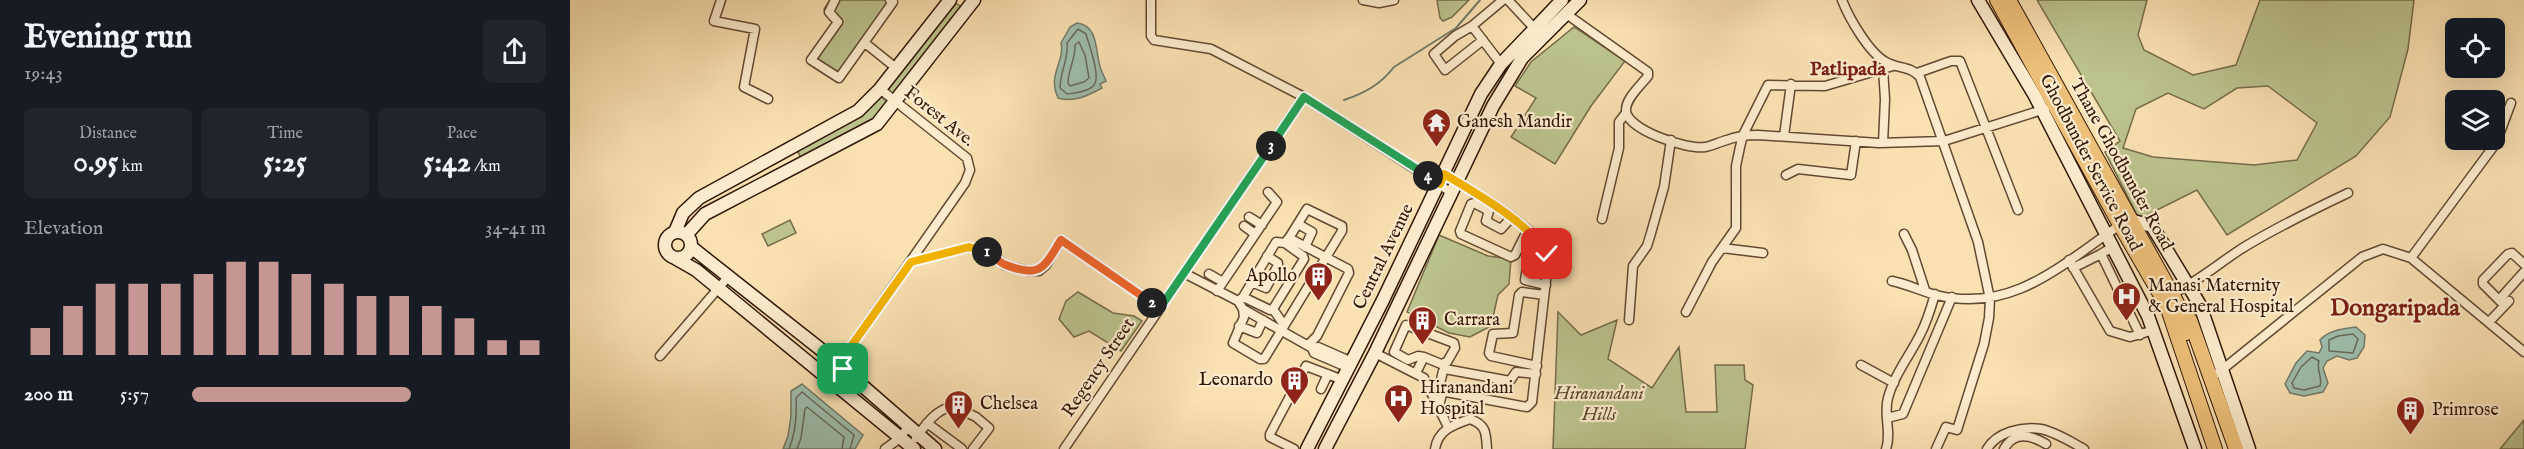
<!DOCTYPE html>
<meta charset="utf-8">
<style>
:root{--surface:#171b24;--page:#20242c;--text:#f1f3f6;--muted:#9ea1a6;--accent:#c59692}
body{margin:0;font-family:"IM FELL English",serif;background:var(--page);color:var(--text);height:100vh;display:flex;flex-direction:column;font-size:22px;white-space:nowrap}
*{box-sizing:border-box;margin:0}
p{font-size:20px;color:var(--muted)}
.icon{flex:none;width:33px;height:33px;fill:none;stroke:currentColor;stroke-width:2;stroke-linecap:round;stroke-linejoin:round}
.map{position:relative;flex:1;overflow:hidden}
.drawer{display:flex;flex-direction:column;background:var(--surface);width:570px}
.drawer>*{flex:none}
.fabs{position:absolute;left:1875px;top:18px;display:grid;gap:12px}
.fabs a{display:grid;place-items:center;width:60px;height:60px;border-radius:9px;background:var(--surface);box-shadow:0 6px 24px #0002;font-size:30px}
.pin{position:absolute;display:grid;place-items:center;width:51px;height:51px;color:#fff;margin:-26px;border-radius:12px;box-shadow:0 3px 9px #0006}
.km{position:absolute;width:30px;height:30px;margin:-15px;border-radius:50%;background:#222;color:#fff;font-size:16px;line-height:30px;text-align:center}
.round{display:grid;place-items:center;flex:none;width:63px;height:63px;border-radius:9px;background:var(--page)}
.summary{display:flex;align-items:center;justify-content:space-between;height:102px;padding:0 24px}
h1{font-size:33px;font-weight:700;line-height:45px}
.stats{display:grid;grid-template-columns:repeat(3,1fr);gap:9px;height:102px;padding:6px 24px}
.stats div{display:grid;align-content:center;border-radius:9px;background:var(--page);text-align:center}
.stats b{font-size:30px;font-weight:700}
.stats small{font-size:16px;font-weight:400}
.stats p{font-size:16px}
.chart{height:168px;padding:12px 24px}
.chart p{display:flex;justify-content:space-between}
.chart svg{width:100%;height:108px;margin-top:6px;stroke:var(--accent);stroke-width:6}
ul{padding:0 24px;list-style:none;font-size:20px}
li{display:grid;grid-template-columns:96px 72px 1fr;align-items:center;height:45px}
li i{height:15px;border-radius:8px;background:var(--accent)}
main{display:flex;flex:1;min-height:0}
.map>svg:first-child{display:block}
.green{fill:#bcc38d;stroke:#766c4a;stroke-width:1.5;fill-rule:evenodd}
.water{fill:#9ebeac;stroke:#727b6a;stroke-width:1.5}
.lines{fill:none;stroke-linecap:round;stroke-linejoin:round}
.shore{stroke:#686a5a;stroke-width:1.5}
.stream{stroke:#727b6a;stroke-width:2}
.street-casing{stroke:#634932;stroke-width:11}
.secondary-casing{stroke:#311607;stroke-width:15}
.primary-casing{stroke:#311607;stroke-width:16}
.street{stroke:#fceccd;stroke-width:8}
.secondary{stroke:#fceccd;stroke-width:12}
.primary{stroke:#edc079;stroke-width:14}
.split-1-casing{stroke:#fff;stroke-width:12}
.split-2-casing{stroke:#fff;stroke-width:12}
.split-3-casing{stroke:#fff;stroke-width:12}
.split-4-casing{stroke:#fff;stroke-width:12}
.split-5-casing{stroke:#fff;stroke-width:12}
.split-1{stroke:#f5b400;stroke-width:8}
.split-2{stroke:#f0652b;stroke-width:8}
.split-3{stroke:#22a559;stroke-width:8}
.split-4{stroke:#22a559;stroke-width:8}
.split-5{stroke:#f5b400;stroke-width:8}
.labels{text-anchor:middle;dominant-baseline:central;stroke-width:4.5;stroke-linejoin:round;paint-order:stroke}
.street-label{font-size:18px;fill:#311607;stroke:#fceccd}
.poi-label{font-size:18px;fill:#311607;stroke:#fceccd;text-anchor:start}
.park-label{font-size:18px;font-style:italic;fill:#5b4a2f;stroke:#fceccd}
.neighbourhood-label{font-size:20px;font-weight:bold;fill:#7a1f14;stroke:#fceccd}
.district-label{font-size:24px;font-weight:bold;fill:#7a1f14;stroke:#fceccd}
</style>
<main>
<section class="drawer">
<div class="summary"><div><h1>Evening run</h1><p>19:43</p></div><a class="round"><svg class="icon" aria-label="share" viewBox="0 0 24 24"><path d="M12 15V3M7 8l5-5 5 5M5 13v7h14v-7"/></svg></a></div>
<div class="stats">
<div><p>Distance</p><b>0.95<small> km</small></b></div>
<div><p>Time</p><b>5:25</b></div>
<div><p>Pace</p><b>5:42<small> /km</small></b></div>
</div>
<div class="chart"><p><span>Elevation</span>34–41 m</p>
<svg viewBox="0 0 160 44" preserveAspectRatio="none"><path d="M5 44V33M15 44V24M25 44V15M35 44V15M45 44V15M55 44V11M65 44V6M75 44V6M85 44V11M95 44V15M105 44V20M115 44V20M125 44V24M135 44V29M145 44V38M155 44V38"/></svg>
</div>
<ul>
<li><b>200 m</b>5:57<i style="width:62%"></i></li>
</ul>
</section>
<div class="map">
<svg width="1954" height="449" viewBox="0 0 1954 449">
<rect width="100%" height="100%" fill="#fae1b2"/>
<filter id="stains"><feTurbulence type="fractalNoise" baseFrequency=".00333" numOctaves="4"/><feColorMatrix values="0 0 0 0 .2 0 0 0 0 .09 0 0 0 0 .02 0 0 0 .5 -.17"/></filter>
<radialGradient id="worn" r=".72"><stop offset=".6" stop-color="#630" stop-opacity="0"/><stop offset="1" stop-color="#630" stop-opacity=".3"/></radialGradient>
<path class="green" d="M260,0H320L269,75L241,56L267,18L254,9Z
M867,0H899L882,17L873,21L870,18Z
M1467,0H1577L1568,35L1574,50L1623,75L1666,65L1690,0H1844L1838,49L1820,117L1786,156L1657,235L1627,190L1569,219L1535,152L1550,141ZM1698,86L1747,123L1727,160L1684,165L1583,157L1553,148L1566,109L1598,93L1634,109L1667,88Z
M383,1L391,7L324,98L316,92Z
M1004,27L1055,61L1021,106L985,164L941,137L966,98L945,86L961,62Z
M310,96L318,102L301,121L231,158L227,150L293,115Z
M220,220L226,233L198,246L192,234Z
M869,235L918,256L941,259L939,284L928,295L921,326L900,337L879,333L837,312Z
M508,292L543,313L564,316L572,321L551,351L519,331L504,337L489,319L496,301Z
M988,312L1011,335L1047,320L1038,359L1082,388L1109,347L1116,412H1147L1145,365H1174L1175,380L1183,385L1175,449H983Z
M1954,420V449H1930Z"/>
<path class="water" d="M507,23C531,26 524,56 532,72C533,75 535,78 536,81L530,84L532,88C519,95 504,103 488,98C477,75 495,62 491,43L500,27Z
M1786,327L1795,335L1794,347L1787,358L1779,360L1767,356L1757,361L1753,368L1758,383L1753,392L1734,396L1720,393L1715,384L1726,363L1737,351L1749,353L1752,347L1750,340C1759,330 1772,329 1786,327Z
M232,384L293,435L285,449H213L218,436L221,416V391Z"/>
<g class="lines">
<path class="shore" d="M508,29L516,34C519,45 531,76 524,85C519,92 504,93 497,94L490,88C490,72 499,58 497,43Z
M509,42L515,55L519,78L514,82L500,86L498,83C498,70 506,58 505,45Z
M1783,334L1788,339L1783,353L1759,351V340L1768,336Z
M1742,357L1749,361C1746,370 1753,378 1750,386L1734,390L1724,388L1722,383L1731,367Z
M219,449C226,432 227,416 226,398L232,392L284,435L280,449
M227,449L231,438L235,409L237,407L274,437L272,449"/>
<path class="stream" d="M774,100C795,93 811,84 824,67L886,28L910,0"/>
<defs>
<path id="street" d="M151,0L144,21L185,29L174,87L198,99
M265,0L259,12L268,22L241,60L269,78L323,2L320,0
M581,0V36L584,40L641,49L734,97L882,193
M793,0L809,3L824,0
M938,0L964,28
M1272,0C1279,18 1299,53 1316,62C1328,69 1341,66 1350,77L1408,242L1420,299L1419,318L1414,344L1387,430L1376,427L1366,449
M995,13L1078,72V76C1071,85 1056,98 1056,110C1056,130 1118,150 1135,147C1142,146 1149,142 1157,140C1167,136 1177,135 1188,135L1309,143L1374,141L1475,109
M902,26L933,0
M913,40L875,70L864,54L885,36L902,26L931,64
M295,43L326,68
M1347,73L1381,61H1390L1448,210
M1214,136L1221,84
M1313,143L1315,99L1313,69
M1216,175L1228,169L1281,175L1286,141
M922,205L919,211L904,203L901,204L890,231L891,234L941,257L945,255L957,231
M919,211L916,221L931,229L941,218
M679,217L692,225
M1032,219L1049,148V122L1056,113
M728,224L742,232L735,247
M674,226L685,234
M1334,234L1342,250L1355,290
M717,240L719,238L778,269L779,273L747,336L738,345
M1544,246L1531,254L1570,335
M1152,248L1193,253
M1841,258L1926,143L1941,103
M1499,260L1540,331L1560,337L1584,330
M341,262L399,247L422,253L434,265L458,271H469L476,265L491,240L590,308
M1503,268L1531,254
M614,273L668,301L673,309L742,348L744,353L779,368
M639,274L653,282
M1322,281C1337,284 1351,291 1366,295C1442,314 1491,265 1550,225
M681,282L696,288L708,265V263L697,256
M976,285L955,280L959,256L978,258
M647,291L707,202L698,192
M1602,294C1627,282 1648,264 1671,249C1705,228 1742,210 1778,193
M1929,300L1954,272
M668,301L673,297L706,242L715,243L733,256L734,259L703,309L700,310L673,297
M1934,305L1913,284V280L1938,254L1942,253L1954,264
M673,309L674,317L663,343L690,359H694L772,231V226L737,209L719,238
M703,309L714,325
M1116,312L1142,262L1166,228V166L1170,147L1173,135L1198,85L1255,86L1323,66
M1059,320L1063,266L1077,246L1081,233L1094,187L1101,140
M1919,322L1939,301
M669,326L687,333L693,320
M742,348L748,347L782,362
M805,353L854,378L878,427
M90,356L158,277
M1291,365L1324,383
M967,366L921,356L919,353L923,334L943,333L949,295L952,292L974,295
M846,373L854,357L871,364L877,362L885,348L884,343L836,325L824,352L838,360L848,356L854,357
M1648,373L1792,257L1813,249L1841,258L1954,352
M268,387L277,352L395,183L400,170L397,158L310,89
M751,389L758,374
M872,394L869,388L873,371L875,369L940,381L946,372L966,374
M868,410L872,394L876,392L957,407L962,402L978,263C977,256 977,251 973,246C958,223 899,189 874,174
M1317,418L1333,414L1382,297
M357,423L392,449
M346,438C357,423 364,411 383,406L406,417L419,428L403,449
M315,449L330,438L338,427
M494,449L734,97
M724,449L700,437V434L736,366L773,380
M865,449C868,430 883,425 900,419C916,425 916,432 917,449
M1316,449C1322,432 1313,415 1318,398C1324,375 1340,355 1350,335C1357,322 1361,308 1365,294
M1417,449C1427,432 1452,426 1471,429C1486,432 1501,442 1514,449
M1434,449C1444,431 1461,435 1476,444"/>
<path id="secondary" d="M1408,0L1465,96L1578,316L1625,449
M1560,220L1582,226L1630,305L1679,449
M95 245a13 13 0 1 1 26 0a13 13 0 1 1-26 0Z
M105,232L113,213L129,198L288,111L310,89L380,0
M117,234L135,214L307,124L404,0
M121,247L249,348L365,449
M105,258L126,270L344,449
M737,449L813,300L911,94L931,64L992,0
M755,449L805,353L923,106L952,58L1010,0"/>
<path id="primary" d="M1427,0L1550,225L1597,306L1645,449
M1439,0L1607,303L1616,333
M1620,320L1666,449"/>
</defs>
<use href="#street" class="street-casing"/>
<use href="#secondary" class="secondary-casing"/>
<use href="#primary" class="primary-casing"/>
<use href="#street" class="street"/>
<use href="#secondary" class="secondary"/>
<use href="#primary" class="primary"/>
</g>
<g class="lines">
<defs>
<path id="split-1" d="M273,369L277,352L341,262L399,247L417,252"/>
<path id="split-2" d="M417,252C425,254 428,263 436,265C471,279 474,267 491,240L582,303"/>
<path id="split-3" d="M582,303L590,308L701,146"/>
<path id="split-4" d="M701,146L734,97L858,176"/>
<path id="split-5" d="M858,176L870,184L874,174C904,192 961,224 977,254"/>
</defs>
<use href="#split-1" class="split-1-casing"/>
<use href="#split-2" class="split-2-casing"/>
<use href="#split-3" class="split-3-casing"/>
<use href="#split-4" class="split-4-casing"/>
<use href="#split-5" class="split-5-casing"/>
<use href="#split-1" class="split-1"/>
<use href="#split-2" class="split-2"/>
<use href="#split-3" class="split-3"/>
<use href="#split-4" class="split-4"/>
<use href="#split-5" class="split-5"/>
</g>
<defs>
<symbol id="temple-pin" viewBox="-11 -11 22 30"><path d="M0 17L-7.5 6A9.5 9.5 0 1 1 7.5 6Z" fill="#8f2418" stroke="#fceccd"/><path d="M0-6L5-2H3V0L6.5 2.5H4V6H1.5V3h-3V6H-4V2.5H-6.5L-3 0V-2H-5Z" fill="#fff"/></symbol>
<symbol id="building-pin" viewBox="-11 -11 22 30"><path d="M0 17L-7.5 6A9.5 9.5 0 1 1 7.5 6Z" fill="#8f2418" stroke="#fceccd"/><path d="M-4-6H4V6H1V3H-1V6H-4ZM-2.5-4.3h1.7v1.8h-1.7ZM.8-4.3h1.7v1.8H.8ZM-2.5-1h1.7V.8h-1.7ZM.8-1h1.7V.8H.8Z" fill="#fff"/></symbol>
<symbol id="hospital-pin" viewBox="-11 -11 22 30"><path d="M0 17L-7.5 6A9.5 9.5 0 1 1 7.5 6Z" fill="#8f2418" stroke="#fceccd"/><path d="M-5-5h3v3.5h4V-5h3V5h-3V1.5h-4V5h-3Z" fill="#fff"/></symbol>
</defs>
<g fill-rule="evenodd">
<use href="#temple-pin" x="850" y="106" width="33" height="45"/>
<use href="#building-pin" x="732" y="260" width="33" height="45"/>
<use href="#hospital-pin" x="1540" y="280" width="33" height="45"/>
<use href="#building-pin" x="836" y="304" width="33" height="45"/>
<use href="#building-pin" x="708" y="364" width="33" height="45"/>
<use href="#hospital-pin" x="812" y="382" width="33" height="45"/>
<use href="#building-pin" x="372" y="388" width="33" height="45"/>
<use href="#building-pin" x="1824" y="394" width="33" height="45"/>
</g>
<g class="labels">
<g class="street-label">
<text transform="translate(369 117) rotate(39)">Forest Ave.</text>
<text transform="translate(1520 163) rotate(62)">Ghodbunder Service Road</text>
<text transform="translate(1551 165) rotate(61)">Thane Ghodbunder Road</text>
<text transform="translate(814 257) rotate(-64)">Central Avenue</text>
<text transform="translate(529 368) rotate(-56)">Regency Street</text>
</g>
<g class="poi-label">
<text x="887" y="122">Ganesh Mandir</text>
<text x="727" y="276" text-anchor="end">Apollo</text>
<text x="1578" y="286">Manasi Maternity<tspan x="1578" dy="21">&amp; General Hospital</tspan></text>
<text x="874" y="320">Carrara</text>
<text x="703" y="380" text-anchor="end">Leonardo</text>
<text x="850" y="388">Hiranandani<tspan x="850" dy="21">Hospital</tspan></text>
<text x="410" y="404">Chelsea</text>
<text x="1862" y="410">Primrose</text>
</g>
<g class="park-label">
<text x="1029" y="394">Hiranandani<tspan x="1029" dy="21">Hills</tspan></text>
</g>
<g class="neighbourhood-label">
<text x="1278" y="69">Patlipada</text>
</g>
<g class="district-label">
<text x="1825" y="308">Dongaripada</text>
</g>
</g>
<rect width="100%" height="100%" filter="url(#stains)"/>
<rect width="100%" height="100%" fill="url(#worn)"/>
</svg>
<div class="fabs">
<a><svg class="icon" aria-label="locate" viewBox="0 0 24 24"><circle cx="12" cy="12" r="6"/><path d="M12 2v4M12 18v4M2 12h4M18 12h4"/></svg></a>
<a><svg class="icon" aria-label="layers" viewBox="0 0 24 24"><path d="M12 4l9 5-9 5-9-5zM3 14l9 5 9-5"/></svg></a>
</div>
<div class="pin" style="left:273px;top:369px;background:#1e9e55"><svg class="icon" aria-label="arrive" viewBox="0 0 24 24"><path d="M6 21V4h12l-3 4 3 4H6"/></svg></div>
<div class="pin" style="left:977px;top:254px;background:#d93025"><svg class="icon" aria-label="check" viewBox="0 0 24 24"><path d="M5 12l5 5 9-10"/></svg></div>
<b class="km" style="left:417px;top:252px">1</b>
<b class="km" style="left:582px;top:303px">2</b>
<b class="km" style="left:701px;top:146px">3</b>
<b class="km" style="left:858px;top:176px">4</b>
</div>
</main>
